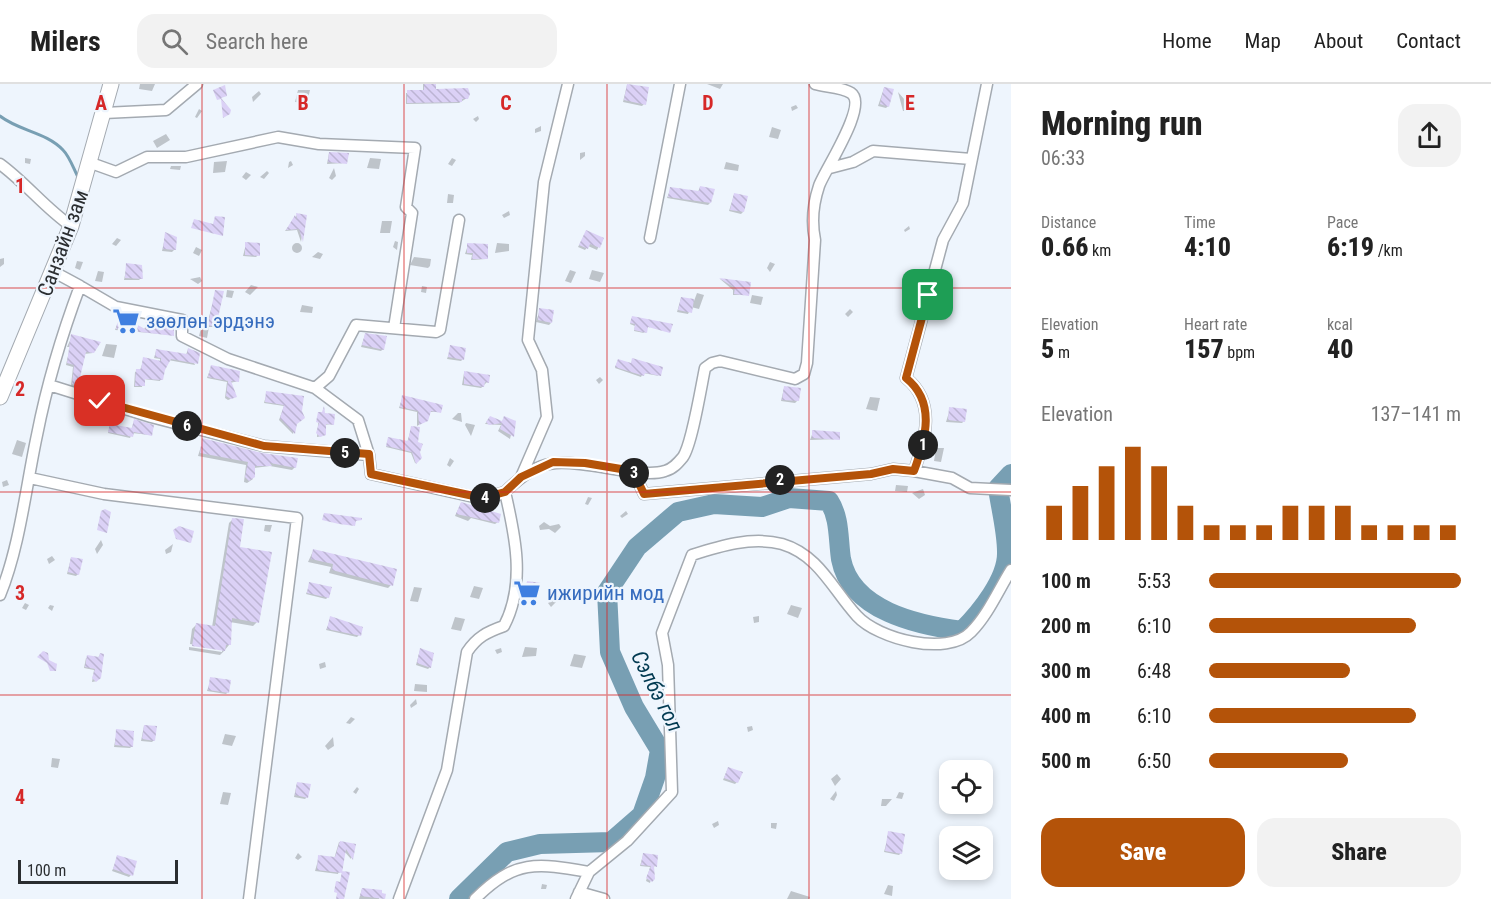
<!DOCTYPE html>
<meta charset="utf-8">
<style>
:root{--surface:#fff;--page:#f2f2f2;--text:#222;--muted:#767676;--line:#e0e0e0;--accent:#b45309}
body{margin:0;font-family:"Roboto Condensed",sans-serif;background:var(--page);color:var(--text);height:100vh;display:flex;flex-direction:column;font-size:22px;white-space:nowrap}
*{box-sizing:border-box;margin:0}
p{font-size:20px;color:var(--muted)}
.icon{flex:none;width:33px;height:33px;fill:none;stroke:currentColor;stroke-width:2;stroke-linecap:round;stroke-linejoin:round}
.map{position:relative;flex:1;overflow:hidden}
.panel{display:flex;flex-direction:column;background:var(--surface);width:480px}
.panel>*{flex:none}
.tools{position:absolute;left:939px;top:676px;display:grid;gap:12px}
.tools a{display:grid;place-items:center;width:54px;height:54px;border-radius:12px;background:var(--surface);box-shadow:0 3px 9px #0003;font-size:30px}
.scale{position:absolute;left:18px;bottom:15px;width:160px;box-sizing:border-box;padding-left:6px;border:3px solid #2a2d30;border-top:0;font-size:16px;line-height:21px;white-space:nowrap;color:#2a2d30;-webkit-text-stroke:4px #eef5fd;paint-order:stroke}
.pin{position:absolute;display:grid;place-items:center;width:51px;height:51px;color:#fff;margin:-26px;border-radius:12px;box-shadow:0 3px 9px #0006}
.km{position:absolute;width:30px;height:30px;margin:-15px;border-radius:50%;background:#222;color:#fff;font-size:16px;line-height:30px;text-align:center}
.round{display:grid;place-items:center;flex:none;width:63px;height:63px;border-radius:18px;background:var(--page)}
.head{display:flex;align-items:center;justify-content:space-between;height:102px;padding:0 30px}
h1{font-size:33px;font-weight:800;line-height:45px}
.metrics{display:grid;grid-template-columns:repeat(3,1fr);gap:9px;height:102px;padding:6px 30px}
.metrics div{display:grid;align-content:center}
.metrics b{font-size:26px;font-weight:800}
.metrics small{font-size:16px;font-weight:400}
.metrics p{font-size:16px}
.chart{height:168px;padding:12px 30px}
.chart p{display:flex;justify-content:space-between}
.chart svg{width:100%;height:108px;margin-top:6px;stroke:var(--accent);stroke-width:6}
.cta{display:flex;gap:12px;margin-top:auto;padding:12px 30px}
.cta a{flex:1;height:69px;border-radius:18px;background:var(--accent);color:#fff;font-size:24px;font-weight:800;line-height:69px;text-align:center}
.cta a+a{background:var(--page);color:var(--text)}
ul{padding:0 30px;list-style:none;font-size:20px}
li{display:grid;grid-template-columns:96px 72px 1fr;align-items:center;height:45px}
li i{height:15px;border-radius:8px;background:var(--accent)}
header{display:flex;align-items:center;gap:36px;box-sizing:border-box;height:84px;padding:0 30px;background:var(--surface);border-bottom:2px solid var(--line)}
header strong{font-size:28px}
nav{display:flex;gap:33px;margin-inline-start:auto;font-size:21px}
.search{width:420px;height:54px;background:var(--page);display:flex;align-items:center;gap:15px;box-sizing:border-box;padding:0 21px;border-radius:18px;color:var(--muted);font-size:22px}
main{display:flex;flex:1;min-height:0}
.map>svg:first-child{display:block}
.shadow{fill:#0003}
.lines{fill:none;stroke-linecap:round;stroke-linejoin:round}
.stream{stroke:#789fb3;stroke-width:3}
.river{stroke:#789fb3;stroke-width:20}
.building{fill:url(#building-back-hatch)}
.street-casing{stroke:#a4aab1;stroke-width:13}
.secondary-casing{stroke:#a4aab1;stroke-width:17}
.street{stroke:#fff;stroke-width:10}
.secondary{stroke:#fff;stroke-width:15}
.route-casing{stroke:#fff;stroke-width:12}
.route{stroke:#b45309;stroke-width:8}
.grid{fill:none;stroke:#d62828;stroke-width:1.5;stroke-opacity:0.55}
.labels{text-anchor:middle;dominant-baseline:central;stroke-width:4.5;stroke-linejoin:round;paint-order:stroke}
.street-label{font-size:21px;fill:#2a2d30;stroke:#eef5fd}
.shop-label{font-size:21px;fill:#366cbe;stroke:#eef5fd;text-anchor:start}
.water-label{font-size:22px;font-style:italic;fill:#033b52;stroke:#eef5fd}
.grid-label{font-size:20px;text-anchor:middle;font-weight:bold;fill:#d62828;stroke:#eef5fd;stroke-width:4.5;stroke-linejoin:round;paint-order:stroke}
</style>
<header>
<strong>Milers</strong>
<div class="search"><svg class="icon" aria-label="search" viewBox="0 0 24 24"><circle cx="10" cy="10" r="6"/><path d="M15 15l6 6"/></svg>Search here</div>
<nav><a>Home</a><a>Map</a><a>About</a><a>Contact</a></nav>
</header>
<main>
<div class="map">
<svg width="1011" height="815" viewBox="0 0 1011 815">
<defs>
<pattern id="building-back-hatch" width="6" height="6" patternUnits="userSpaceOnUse" patternTransform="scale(1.5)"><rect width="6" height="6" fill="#dbd1f6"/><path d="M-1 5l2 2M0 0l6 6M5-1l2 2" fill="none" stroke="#bcb4d3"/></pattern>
</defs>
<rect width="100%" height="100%" fill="#eef5fd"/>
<path class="shadow" d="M140,0H155L152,7L139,5Z
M423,0H434V7L467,14L459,19L406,20V9L423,8Z
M707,0H723L720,5Z
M627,1L644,20L642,22L623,18Z
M884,4L888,22L886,24L878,22Z
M298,6H310L307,19L295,18Z
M259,7L261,10L253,18L252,13Z
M898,8L911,23L906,27H903Z
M796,21L798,24L792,27L791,23Z
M199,25L202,27L197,34L195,33Z
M478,32L479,35L476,38L473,35Z
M541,42V47L535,49V45Z
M772,43L781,46L778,55L769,53Z
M166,50L170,56L157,64L153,57Z
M585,68V72L580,76V69Z
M329,69L345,79L327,80Z
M25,74L31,75L30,80L25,79Z
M370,74L381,75L379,85L367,84Z
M452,74L456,76L452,82L448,80Z
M227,77L225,88L213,89L214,78Z
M291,77L293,81L288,84L289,78Z
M726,78L739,81L738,87L724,85Z
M171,82H181L180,86L170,85Z
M334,84L336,92L332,96L329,94Z
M267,87L269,89L264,95L260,93Z
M246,88L251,91L246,96L242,93Z
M700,103L710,119L708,121L667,114L671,104L698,108Z
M448,110L454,111L453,119H447Z
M734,111L743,128L741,130L729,127Z
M509,127L510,131L504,134L502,131Z
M297,131L305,132L301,158L297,146L285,147Z
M382,137H392L390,149H380Z
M909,142L910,145L905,148L904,146Z
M586,148L602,155L597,166L588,162L585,166L578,163Z
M166,149L174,166L172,168L162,167Z
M117,154L121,156L116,162L112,160Z
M395,157L398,158L397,166L393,163Z
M292 164a5 5 0 1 1 10 0a5 5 0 1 1-10 0Z
M497,159L509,160V167L495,169Z
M246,160L258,171L256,173L243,172Z
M468,161L486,175L471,176L472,171L465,170Z
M196,163L202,166L199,172L193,169Z
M318,168L323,170L320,175L312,173Z
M414,173L431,175L430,182L428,184L410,181Z
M4,174V180L0,183V175Z
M77,177L83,178L80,186L75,184Z
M770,178L775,180L770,188L767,184Z
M127,181L141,194L139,196H124Z
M570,186L576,188L571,199L565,197Z
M592,186L604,189L600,198L589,195Z
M98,187L104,188L102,198L95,197Z
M200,193L202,197L198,200L190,195Z
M720,195L749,200L747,211H733V206Z
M251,201L258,203L250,211L245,208Z
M422,202L427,203L426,209L421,208Z
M227,206L234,207L232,214L226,213Z
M216,207L222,209L214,243H209L207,254L199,252L201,244H206Z
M697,209L704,211L699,225L691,223L688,230L677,228L681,214L694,217Z
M752,211L763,213L761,221L750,219Z
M302,221L313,223L312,229L300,228Z
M540,225L551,239L549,241L536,238Z
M850,225L853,228L848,233L845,230Z
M633,233L641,240L644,249L634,247L635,242L630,240Z
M119,236L144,246L147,238L173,251L115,246Z
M365,251L383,265L381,267L361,263Z
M72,252L93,269L84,270L74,303L71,302L73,283L66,281L70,263H67Z
M106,260L117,261L114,274L102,272Z
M451,263L463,275L461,277L447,275Z
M188,265L195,281L168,276L160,297L143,295L142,303H134L135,288L140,286L144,275L160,278V275L154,274L156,267L186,271Z
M618,276L630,280L633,276L659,292L643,289L641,293L615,284Z
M211,283L238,297L230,299L233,314L228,316L225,314L227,298L207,294Z
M464,289L487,298L481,304L462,301Z
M600,293L603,296L599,300L596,296Z
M784,304L798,316L795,319L781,317Z
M267,308L302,313L293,350L279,336L284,322L264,319Z
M403,312L440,328H429L424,338L417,342V328L399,324Z
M870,313L880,314L877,327L866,325Z
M82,322L95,336L93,338L81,335Z
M950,325L964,337L962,339L946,338Z
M319,329L324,330L332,340L324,341L322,352L317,353Z
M458,329H461L462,338L452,335Z
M504,334L514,338L510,355L498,347L501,341L485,340L488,336L502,338Z
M134,337L150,351L132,349L130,354L108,349L110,342L131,346Z
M466,339L475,341L471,352L465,341Z
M411,345L421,374L415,379L411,369L386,363L389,354L407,359Z
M813,348L838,355L810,356Z
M17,356L26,359L22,373L12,370Z
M203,356L295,383L292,386L270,382L253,384V395L247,399L244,398L246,381L198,372Z
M936,364H944L941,378L934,377Z
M450,374L454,377L450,383L447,381Z
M7,396L9,401L3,403L2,398Z
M896,401L908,402L907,408L895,407Z
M923,405L925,411L919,415L912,409Z
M588,413L592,414L588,421L585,420Z
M461,419L498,438L495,440L471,434L468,437L455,432Z
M626,427L628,430L622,434L620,432Z
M233,435L257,538L253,542L230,538L229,561L224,567L220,571L189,566V563L222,568V565L190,560L192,545L196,541L212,543L229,439Z
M544,438L550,442L559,440L561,443L555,449L549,445L540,446L539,442Z
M265,441H272L270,448L264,447Z
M101,456L103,461L97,470L95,465Z
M173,460L171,468L166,470L165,466Z
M313,467L391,501L388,504L329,489L331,483L308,478Z
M52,472L55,476L49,480L47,475Z
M71,474L78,490L76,492L67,490Z
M527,499L537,514L535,516L523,514Z
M310,500L328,513L326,515L306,510Z
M474,502L483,504L479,515L470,513Z
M414,503L422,504L418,518L410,517Z
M555,515L557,517L551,523L548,519Z
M25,519L29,521L26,526L22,524Z
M50,521L54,522L52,527L48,524Z
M791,521L802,524L798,534L787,530Z
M759,532V538L754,539L753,533Z
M455,533L465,535L461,547L451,545Z
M331,534L359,551L357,553L326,546Z
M525,563L537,564L536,572L522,573Z
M501,564L502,568L497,570L495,566Z
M420,566L430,583L428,585L416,581Z
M100,570L97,597L92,598L94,586L84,584L86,574H98Z
M574,570L586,572L582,584L570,582Z
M325,578L326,583L320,585L319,580Z
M211,595L228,608L226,610L207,607Z
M415,600L427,601V608L414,607Z
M416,615L417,620L411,624L410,621Z
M351,633L355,635L350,640L346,639Z
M144,642L154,656L152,658L141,657Z
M752,642L753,646L748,648L747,643Z
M117,647L132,662L130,664L114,663Z
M225,650L236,652L232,662L222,660Z
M333,653L334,662L328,666L325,662Z
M52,674L60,675L58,684L51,683Z
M728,684L737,698L735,700L723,696Z
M837,690L841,695L835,702L831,695Z
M297,699L307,713L305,715L294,713Z
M357,703L359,705L356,710L353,708Z
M836,707L837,711L834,717L830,715Z
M223,708L231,709L228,721L220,720Z
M899,708L904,709L902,715L896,714Z
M882,715H892L886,722H881Z
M718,737L719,741L714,744L712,740Z
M777,739L776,745L771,744V739Z
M889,749L901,769L899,771L884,768Z
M339,758L354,761L351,775L344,767L338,790L315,787L319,773L334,775Z
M298,769L302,773L298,776L295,774Z
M643,771L657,772L650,799L646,797L650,783L640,782Z
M118,773L131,791L129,793L112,787Z
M542,800L547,801L546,805H541Z
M888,801L893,802L892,812L884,810Z
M362,805L381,807L379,815H359Z
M791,807L810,813L809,815H787Z"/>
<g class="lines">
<path class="stream" d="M0,32C19,47 46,48 63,66C70,73 74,86 79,95"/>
<path class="river" d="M459,815L507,768L540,760L611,758L642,731L655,694L660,666L634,623L610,568L607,508L637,463L678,428L714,420L762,423L789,414L829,417C840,434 838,455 841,475C851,527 918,541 962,547C980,529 1008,495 1007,468C1007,447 1001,425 998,404L1011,390"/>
</g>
<path class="building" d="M424,0H436V5L468,4L470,10L468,15H462V18L407,19V6H424Z
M627,0L649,3L646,21L624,16Z
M225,1L227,12L221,14L231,26L230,30L223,34L221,15L217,16L213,6Z
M884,3L894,5L889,23L880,20Z
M329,68L349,69L347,80L328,78Z
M700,102L715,105L711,119L668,113L670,103L699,107Z
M734,109L748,112L744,128L730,126Z
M296,129L307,131L303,158L299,145L286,146L295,131L297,136Z
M215,132L225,133L223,152L191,144L194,135L213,140Z
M586,146L604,154L600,164L590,160L588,165L579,161Z
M165,148L177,153L176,166L163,165Z
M245,158L260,159V172L245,171Z
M467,159L488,160V175H472L473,169H467Z
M126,179L142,181L143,195L125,194Z
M719,194L751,198L749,212L734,210L735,204Z
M215,206L224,207L216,243L208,241Z
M681,213L694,215L692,229L678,226Z
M539,224L554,226L552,239L538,236Z
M632,232L673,240L670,249L648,243L647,249L634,246L635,240L630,239Z
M123,233L145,245L146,237L174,242V252L116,245L118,234Z
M365,249L387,252L384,266L362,261Z
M71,250L101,258L94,269L86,268L78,302L72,300L74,281L67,279Z
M450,261L466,264L464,276L448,273Z
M188,264L200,269L198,280L171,275L165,286L163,296L145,295V302H135L136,285H141L143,273L161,277V274L155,273L156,265L187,270Z
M632,274L663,283L661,292L645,289L644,292L615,283L618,275L631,279Z
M211,281L240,287L239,298L231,297L237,313L231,315L226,312L228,297L208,293Z
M464,287L490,291L489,299L485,298L484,303L464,300Z
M784,302L801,304L799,317L782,316Z
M266,307L304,312L302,327L305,334L297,340L295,350L280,334L284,321L265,318Z
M402,311L443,321L441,329L431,327L428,337L419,341L418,327L400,323Z
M82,320L100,325L96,337L82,333Z
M324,322L325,329L335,330L334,341L326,340V351L320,353L316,349L319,339L316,338L318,328H322Z
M949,323L967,325L965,338L948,336Z
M490,332L502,337L504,332L516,337L514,353L500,345L502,339L489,341L486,338Z
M134,335L154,341L152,352L134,348L133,353L108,348L110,340L132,344Z
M411,342L420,343L418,358L423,360L420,368L422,374L416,380L412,368L386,362L388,353L408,357Z
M812,346L840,348V356L812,354Z
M202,354L262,369L298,374L296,384L270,379L272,382H255V393L249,397L245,393L248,378L200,369Z
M461,418L501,430L499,439L456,430Z
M105,425L111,428L107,449L97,446L101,427Z
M324,429L362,434V436L356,437L355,442L339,440L322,436Z
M232,434L244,435L240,463L272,468L259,539L232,534L231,561H226L225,567L192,562L196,539L215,542Z
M179,442L194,447L191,459L176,455L173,446Z
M313,465L397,485L393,502L332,486L333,480L311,475Z
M71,473L83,475L79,491L68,488Z
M527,497L541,499L538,514L525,512Z
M309,498L332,503L329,514L307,509Z
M330,532L363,543L361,552L327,545Z
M420,564L434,569L431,584L417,579Z
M43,567L48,569L49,576L57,580L56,587H50L47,579L37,573Z
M100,569L104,570L101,594L96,598L92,594L95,585L85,583L87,571L99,573Z
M210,593L231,596L229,609L208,606Z
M144,641L157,642L155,657L142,655Z
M116,645L134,647L133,663L115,661Z
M728,683L743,688L738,699L724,694Z
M297,698L311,700L308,714L295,711Z
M888,747L905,750L902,770L885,767Z
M340,757L356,760L353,776L346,765L342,789L317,786L318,771L335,773Z
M643,769L658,771L657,783L654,782L655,795L652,798L646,794L651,782L641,781Z
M117,771L137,777L133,792L113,785Z
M342,787L350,788L344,815H336L337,809L334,808L336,797L340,798Z
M362,804L382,806V809L386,810L385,815L360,812Z"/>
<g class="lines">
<defs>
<path id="street" d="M104,29L166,26L197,0
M91,79L116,88L147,73H186L278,53L319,60L415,64L406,123L412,129L394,244
M0,80C26,99 45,124 71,142
M830,84L853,78L873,67L971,75
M650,154L680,0
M80,202L116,223L182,236V252L228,275L315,304L358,336L369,371L371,390L483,415L505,408C515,451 526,500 504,542C487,548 477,553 467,568L447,686L399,815
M49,301L151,333L264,362L369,371
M315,304L329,292L356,241L436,248L440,246L459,136
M633,387L644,410L871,390L893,385L914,387L952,394L970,404L1011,406
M914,387C926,354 936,318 906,294L943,156L963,119L987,0
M521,393L547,333L542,286L528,256L544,98L568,0
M30,394L104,410L297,434L249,815
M505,408C518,395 537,380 556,379C586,376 641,395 665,387C673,385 678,379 683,373C692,360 701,303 705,284L712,279L720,277L795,295L804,290L807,279L815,156C811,137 813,120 819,102C824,87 869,21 851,9C842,3 825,3 815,0
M0,511C20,462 26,402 37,351C47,300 62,250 80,202L54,188
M579,808L604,815
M475,815C515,775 537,779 589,788
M576,815L589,788L627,757L672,708L668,581L662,549L692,471C720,462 752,452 782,460C819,471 833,506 857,532C878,555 947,573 971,548C988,531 999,505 1011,486"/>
<path id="secondary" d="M0,313L71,142L111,0"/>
</defs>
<use href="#street" class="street-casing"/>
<use href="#secondary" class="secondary-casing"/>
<use href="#street" class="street"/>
<use href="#secondary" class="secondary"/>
</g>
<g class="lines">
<defs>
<path id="route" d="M100,317L264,362L369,370L371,390L483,414L505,408L521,393L553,378L585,379L633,387L644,410L871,390L893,385L914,387C926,354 936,318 906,294L928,211"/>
</defs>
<use href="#route" class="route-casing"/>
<use href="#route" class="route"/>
</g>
<path class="grid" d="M202,0V815M404,0V815M607,0V815M809,0V815M0,204H1011M0,408H1011M0,611H1011"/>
<defs>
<symbol id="supermarket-bare" viewBox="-9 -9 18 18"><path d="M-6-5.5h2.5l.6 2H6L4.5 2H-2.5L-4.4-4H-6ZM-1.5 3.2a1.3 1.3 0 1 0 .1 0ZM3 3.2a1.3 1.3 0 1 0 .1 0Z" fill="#3f7fe0" stroke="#eef5fd" stroke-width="2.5" paint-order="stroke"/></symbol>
</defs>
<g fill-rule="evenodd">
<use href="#supermarket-bare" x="107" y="218" width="38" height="38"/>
<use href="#supermarket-bare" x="508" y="490" width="38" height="38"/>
</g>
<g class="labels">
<g class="street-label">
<text transform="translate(63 159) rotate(-70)">Санзайн зам</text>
</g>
<g class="shop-label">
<text x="146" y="237">зөөлөн эрдэнэ</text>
<text x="547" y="509">ижирийн мод</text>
</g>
<g class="water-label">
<text transform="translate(657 607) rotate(63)">Сэлбэ гол</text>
</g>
</g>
<g class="grid-label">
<text x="101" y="26">A</text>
<text x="303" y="26">B</text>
<text x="506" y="26">C</text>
<text x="708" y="26">D</text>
<text x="910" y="26">E</text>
<text x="20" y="109">1</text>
<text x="20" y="312">2</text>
<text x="20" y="516">3</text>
<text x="20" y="720">4</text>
</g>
</svg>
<div class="tools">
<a><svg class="icon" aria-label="locate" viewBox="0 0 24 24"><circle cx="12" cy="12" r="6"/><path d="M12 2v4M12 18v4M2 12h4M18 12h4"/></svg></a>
<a><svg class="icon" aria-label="layers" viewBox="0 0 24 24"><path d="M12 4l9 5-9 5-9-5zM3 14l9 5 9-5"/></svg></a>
</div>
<div class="scale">100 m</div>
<div class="pin" style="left:928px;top:211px;background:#1e9e55"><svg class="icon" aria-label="arrive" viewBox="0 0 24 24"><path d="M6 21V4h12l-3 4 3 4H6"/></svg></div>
<div class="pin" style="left:100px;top:317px;background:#d93025"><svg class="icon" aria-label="check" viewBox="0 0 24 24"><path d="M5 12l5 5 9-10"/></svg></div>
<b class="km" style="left:923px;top:361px">1</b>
<b class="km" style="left:780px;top:396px">2</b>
<b class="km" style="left:634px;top:389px">3</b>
<b class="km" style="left:485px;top:414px">4</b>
<b class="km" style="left:345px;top:369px">5</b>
<b class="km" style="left:187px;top:342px">6</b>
</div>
<section class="panel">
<div class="head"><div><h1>Morning run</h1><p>06:33</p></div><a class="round"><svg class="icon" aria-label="share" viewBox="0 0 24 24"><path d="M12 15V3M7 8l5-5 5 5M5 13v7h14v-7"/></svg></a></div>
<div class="metrics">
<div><p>Distance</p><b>0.66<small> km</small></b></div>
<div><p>Time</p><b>4:10</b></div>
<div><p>Pace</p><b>6:19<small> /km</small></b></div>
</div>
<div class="metrics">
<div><p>Elevation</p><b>5<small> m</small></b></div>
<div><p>Heart rate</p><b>157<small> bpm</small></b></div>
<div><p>kcal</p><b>40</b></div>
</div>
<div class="chart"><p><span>Elevation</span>137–141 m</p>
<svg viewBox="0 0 160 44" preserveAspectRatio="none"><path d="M5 44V30M15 44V22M25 44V14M35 44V6M45 44V14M55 44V30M65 44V38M75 44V38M85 44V38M95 44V30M105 44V30M115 44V30M125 44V38M135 44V38M145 44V38M155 44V38"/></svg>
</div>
<ul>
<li><b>100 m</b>5:53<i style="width:100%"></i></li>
<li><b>200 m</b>6:10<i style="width:82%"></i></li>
<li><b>300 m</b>6:48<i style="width:56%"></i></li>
<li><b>400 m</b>6:10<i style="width:82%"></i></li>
<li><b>500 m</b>6:50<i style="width:55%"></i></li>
</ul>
<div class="cta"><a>Save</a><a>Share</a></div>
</section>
</main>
